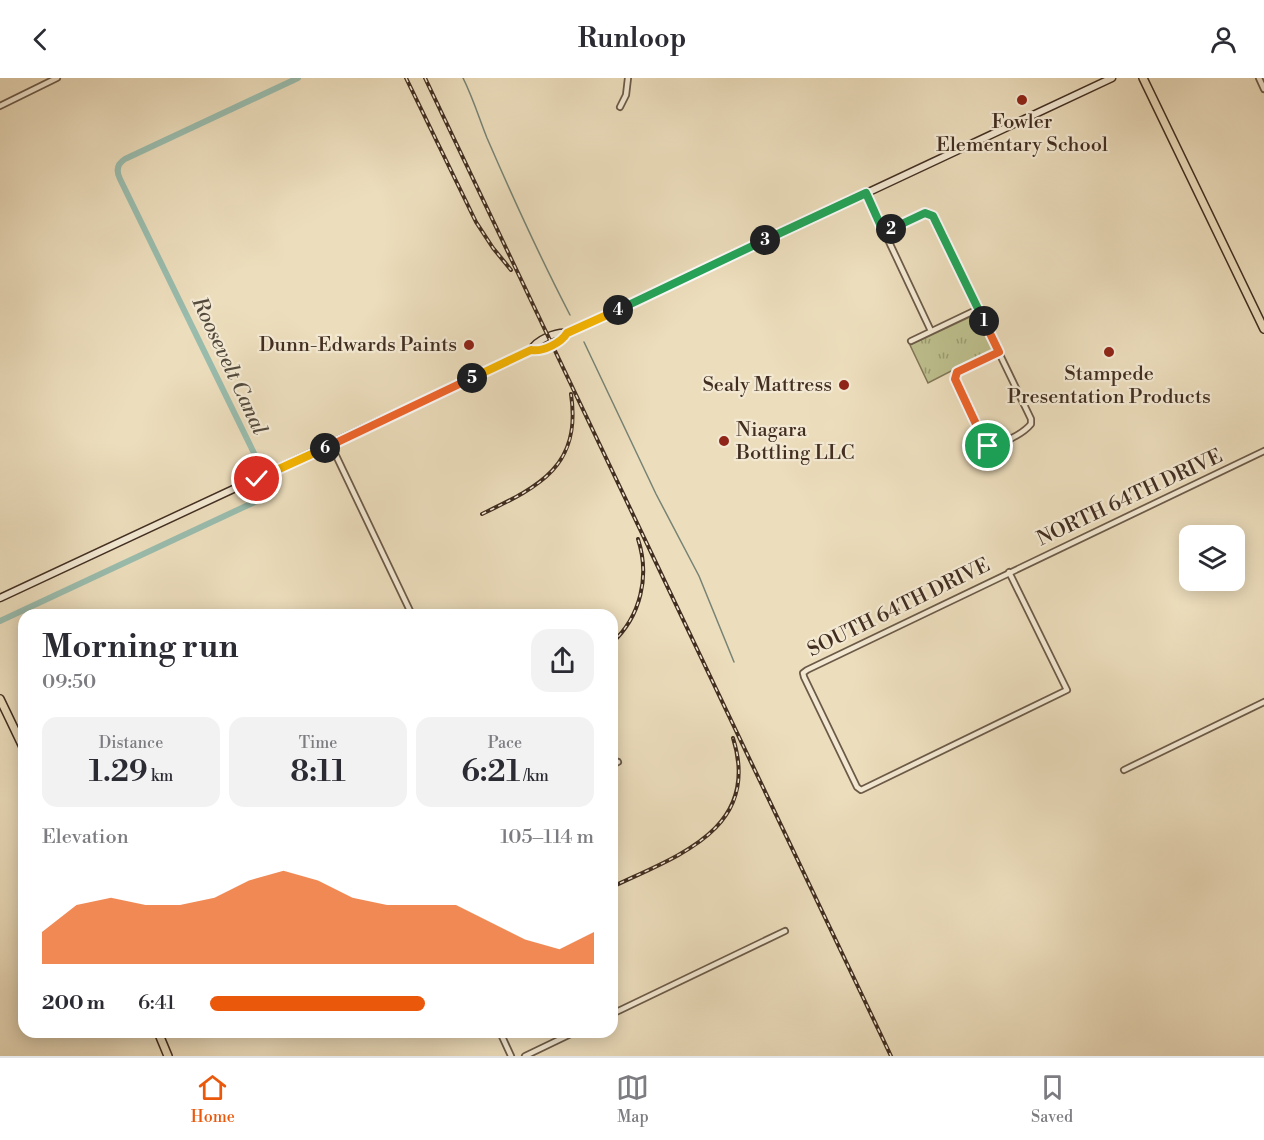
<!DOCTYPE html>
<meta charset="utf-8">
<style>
:root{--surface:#fff;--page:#f2f2f3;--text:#2b2b33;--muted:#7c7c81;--line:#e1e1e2;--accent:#ea580c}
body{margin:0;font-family:"Libre Bodoni",serif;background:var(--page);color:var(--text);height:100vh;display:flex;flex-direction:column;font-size:22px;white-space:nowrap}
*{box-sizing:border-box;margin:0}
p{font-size:20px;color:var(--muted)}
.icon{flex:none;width:33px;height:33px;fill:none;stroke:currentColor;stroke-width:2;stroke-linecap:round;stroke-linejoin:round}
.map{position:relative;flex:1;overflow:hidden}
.details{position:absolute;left:18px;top:531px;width:600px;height:429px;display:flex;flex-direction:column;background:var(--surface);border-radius:18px;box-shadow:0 3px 15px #0003}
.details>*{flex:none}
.buttons{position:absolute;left:1179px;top:447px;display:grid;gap:12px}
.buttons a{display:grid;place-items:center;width:66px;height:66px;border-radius:12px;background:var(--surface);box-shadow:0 3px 15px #0003;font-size:30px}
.pin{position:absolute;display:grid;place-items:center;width:51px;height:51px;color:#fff;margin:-26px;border:3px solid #fff;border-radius:50%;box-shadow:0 2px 6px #0007}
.km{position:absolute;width:30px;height:30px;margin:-15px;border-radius:50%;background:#222;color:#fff;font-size:16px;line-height:30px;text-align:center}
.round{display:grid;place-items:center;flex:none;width:63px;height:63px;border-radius:18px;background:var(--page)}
.overview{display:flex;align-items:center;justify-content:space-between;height:102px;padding:0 24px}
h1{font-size:33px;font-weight:600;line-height:45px}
.figures{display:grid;grid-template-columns:repeat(3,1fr);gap:9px;height:102px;padding:6px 24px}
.figures div{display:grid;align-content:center;border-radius:15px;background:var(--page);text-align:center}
.figures b{font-size:30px;font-weight:600}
.figures small{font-size:16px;font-weight:400}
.figures p{font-size:16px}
.chart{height:168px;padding:12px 24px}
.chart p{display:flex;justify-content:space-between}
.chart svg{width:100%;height:108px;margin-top:6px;fill:var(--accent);opacity:.7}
ul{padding:0 24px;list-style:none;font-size:20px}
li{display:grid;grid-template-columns:96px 72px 1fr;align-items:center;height:45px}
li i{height:15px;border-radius:8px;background:var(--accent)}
header{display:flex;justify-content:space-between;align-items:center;height:78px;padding:0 24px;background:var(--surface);font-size:27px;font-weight:600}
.dock{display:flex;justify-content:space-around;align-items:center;height:84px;border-top:2px solid var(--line);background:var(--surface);font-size:16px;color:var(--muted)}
.dock a{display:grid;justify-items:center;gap:3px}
.dock .active{color:var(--accent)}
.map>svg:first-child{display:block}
.grass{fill:url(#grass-tufts);stroke:#807657;stroke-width:1.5}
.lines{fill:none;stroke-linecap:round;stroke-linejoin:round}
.stream{stroke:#768375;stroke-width:1.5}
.canal{stroke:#99bcad;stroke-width:6}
.street-casing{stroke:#6c5a48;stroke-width:8}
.secondary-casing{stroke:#422e21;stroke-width:9}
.primary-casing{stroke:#422e21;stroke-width:10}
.street{stroke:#f3e9d3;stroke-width:4.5}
.secondary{stroke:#f3e9d3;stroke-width:6}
.primary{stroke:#ecddbc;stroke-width:7}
.rail-casing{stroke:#422e21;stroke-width:4}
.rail{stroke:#f3e9d3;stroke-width:1.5;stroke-dasharray:4.5;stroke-linecap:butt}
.split-1-casing{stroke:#fff;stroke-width:12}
.split-2-casing{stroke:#fff;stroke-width:12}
.split-3-casing{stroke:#fff;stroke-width:12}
.split-4-casing{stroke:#fff;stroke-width:12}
.split-5-casing{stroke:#fff;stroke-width:12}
.split-6-casing{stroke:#fff;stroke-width:12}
.split-7-casing{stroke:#fff;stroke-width:12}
.split-1{stroke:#f0652b;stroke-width:8}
.split-2{stroke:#22a559;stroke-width:8}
.split-3{stroke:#22a559;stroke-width:8}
.split-4{stroke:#22a559;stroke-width:8}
.split-5{stroke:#f5b400;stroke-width:8}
.split-6{stroke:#f0652b;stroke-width:8}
.split-7{stroke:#f5b400;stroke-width:8}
.poi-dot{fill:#8f2418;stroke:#f3e9d3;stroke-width:2}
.labels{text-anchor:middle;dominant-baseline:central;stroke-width:4.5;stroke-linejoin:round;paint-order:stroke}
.poi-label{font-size:20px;fill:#422e21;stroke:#f3e9d3}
.street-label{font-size:20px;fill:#422e21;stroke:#f3e9d3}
.water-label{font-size:21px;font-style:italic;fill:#534a3d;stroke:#f3e9d3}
</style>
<header><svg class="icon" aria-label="back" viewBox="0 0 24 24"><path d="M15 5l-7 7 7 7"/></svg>Runloop<svg class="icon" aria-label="person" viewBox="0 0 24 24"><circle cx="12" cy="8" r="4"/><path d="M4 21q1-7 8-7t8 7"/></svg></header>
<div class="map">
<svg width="1264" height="978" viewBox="0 0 1264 978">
<defs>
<pattern id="grass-tufts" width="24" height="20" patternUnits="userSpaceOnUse" patternTransform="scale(1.5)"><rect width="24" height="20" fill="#bdbf8d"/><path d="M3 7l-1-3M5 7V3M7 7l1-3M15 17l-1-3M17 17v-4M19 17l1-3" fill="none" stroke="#9b9c73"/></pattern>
</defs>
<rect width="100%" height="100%" fill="#ecddbc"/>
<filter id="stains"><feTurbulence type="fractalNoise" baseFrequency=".00333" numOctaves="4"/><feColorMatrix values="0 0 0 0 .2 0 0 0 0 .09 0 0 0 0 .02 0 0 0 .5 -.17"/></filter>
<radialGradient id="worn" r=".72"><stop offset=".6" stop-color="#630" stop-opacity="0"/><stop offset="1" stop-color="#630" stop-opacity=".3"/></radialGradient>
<path class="grass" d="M974,237L977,238L992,268V272L928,305L910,267Z"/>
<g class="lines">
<path class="stream" d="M463,0C473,20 479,40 487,60C513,120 540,179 570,237
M584,264L656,416L699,498L734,584"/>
<path class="canal" d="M0,543L261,421L269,413V407L252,371L120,101C116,93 117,86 125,81L298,0"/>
<defs>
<path id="street" d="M1259,0L1264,11
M0,28L57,0
M620,29L626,17L628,0
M866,115L931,253
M884,155L925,135L933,138L1031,341V346C1023,356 1001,367 988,368L983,361L956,305L955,298L957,294L999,274
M911,263L978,231
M331,367L412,537
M1009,494L1067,612L861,712L857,709L804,599L803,595L807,592L1264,373
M612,687L618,684
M1124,692L1264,624
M612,936L785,853
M500,954L511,978
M525,978L575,954"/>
<path id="secondary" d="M531,272C536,262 556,253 568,255
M0,520L531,272C543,274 561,265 568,255L1112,0"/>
<path id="primary" d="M1143,0L1264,251
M0,621L24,671
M158,954L168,978"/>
</defs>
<use href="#street" class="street-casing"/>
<use href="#secondary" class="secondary-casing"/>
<use href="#primary" class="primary-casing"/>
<use href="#street" class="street"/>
<use href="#secondary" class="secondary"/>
<use href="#primary" class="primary"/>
<defs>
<path id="rail" d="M406,0L476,144L493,170L511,192
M425,0L891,978
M482,436C538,409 582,389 571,316
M612,565C641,538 650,498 638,461
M612,809C676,778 762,752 733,660"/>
</defs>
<use href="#rail" class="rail-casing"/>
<use href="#rail" class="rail"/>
</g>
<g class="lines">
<defs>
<path id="split-1" d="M984,243L999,274L957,294L955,301L983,361L988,368"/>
<path id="split-2" d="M891,151L925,135L933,138L984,243"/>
<path id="split-3" d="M765,162L866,115L884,155L891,151"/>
<path id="split-4" d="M618,232L765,162"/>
<path id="split-5" d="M472,300L531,272C543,274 561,265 567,255L618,232"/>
<path id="split-6" d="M325,370L472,300"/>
<path id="split-7" d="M257,401L325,370"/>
</defs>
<use href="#split-1" class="split-1-casing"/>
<use href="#split-2" class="split-2-casing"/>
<use href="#split-3" class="split-3-casing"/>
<use href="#split-4" class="split-4-casing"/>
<use href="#split-5" class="split-5-casing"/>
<use href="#split-6" class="split-6-casing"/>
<use href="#split-7" class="split-7-casing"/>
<use href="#split-1" class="split-1"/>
<use href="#split-2" class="split-2"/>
<use href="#split-3" class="split-3"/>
<use href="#split-4" class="split-4"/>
<use href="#split-5" class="split-5"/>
<use href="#split-6" class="split-6"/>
<use href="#split-7" class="split-7"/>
</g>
<g class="poi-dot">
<circle cx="1022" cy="22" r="6"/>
<circle cx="469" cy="267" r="6"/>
<circle cx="1109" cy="274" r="6"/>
<circle cx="844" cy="307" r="6"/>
<circle cx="724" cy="363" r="6"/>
</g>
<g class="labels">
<g class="poi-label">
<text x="1022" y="44">Fowler<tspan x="1022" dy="23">Elementary School</tspan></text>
<text x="457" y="267" text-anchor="end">Dunn-Edwards Paints</text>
<text x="1109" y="296">Stampede<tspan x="1109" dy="23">Presentation Products</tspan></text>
<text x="832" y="307" text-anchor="end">Sealy Mattress</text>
<text x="736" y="352" text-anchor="start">Niagara<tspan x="736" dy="23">Bottling LLC</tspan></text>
</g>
<g class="street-label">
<text transform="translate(1130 420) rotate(-25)">NORTH 64TH DRIVE</text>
<text transform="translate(899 530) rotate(-26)">SOUTH 64TH DRIVE</text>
</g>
<g class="water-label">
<text transform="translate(229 288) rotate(65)">Roosevelt Canal</text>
</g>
</g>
<rect width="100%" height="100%" filter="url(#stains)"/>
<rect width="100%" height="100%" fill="url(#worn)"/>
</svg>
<div class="buttons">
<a><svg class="icon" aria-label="layers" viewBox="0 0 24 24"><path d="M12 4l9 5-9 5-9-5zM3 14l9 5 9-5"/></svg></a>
</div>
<div class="pin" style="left:988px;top:368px;background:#1e9e55"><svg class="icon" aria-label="arrive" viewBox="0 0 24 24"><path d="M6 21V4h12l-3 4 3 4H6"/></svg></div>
<div class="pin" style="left:257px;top:401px;background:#d93025"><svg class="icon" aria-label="check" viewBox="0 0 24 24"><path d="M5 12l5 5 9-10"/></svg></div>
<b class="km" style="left:984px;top:243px">1</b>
<b class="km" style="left:891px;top:151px">2</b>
<b class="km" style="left:765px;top:162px">3</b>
<b class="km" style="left:618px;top:232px">4</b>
<b class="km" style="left:472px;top:300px">5</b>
<b class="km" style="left:325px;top:370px">6</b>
<section class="details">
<div class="overview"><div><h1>Morning run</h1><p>09:50</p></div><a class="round"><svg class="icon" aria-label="share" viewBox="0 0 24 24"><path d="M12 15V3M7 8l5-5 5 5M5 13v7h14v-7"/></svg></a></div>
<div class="figures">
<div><p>Distance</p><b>1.29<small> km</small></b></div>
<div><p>Time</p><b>8:11</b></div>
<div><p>Pace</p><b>6:21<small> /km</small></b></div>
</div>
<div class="chart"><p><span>Elevation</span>105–114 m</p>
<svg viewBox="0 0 160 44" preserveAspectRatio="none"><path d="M0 44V31L10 20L20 17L30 20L40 20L50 17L60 10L70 6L80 10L90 17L100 20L110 20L120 20L130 27L140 34L150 38L160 31V44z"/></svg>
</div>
<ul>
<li><b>200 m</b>6:41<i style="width:56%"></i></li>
</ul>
</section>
</div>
<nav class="dock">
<a class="active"><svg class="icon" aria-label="home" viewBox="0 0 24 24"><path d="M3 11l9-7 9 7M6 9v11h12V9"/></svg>Home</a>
<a><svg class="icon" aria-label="map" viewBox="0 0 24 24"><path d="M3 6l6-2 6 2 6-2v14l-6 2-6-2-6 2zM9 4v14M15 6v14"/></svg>Map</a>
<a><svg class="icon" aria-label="saved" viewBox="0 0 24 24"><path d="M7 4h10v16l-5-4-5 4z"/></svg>Saved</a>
</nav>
